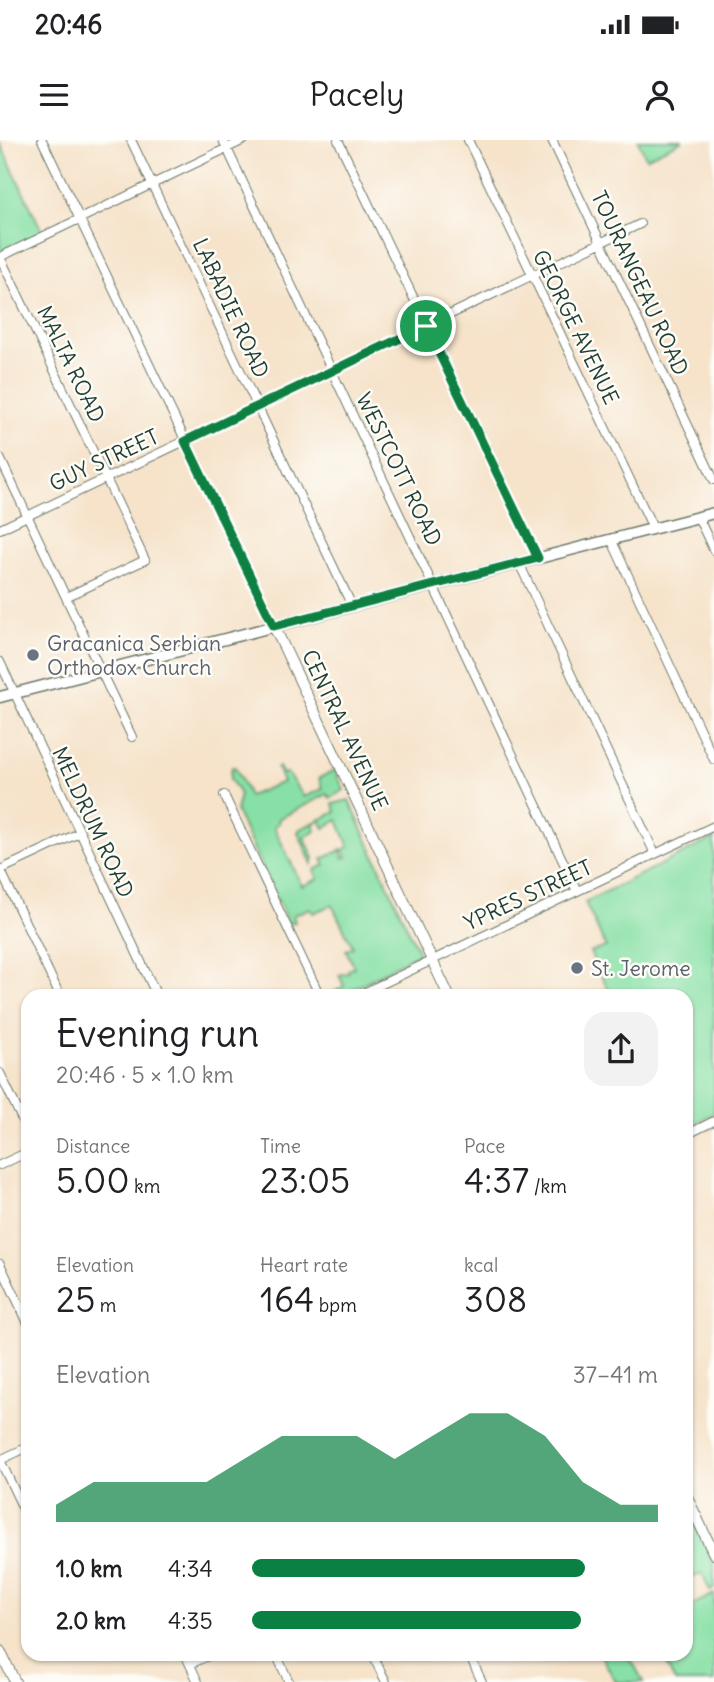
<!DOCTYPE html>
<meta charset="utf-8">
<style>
:root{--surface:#fff;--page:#f2f2f2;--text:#202124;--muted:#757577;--accent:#0b8043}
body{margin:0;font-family:Delius,sans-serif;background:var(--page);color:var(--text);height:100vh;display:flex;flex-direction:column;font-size:26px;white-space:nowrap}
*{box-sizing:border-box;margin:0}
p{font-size:23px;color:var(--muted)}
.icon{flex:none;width:38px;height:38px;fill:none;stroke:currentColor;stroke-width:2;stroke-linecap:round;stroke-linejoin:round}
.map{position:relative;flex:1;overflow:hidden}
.side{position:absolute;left:21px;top:849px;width:672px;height:672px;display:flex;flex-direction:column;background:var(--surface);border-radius:21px;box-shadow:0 2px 5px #0004}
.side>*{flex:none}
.pin{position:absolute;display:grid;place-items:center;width:60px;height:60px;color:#fff;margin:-30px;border:4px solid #fff;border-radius:50%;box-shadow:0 2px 7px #0007}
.round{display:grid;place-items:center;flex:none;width:74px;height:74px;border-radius:21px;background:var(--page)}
.overview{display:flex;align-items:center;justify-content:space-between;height:119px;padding:0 35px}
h1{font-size:38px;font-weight:600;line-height:52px}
.metrics{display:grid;grid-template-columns:repeat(3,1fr);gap:10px;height:119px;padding:7px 35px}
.metrics div{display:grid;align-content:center}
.metrics b{font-size:35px;font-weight:600}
.metrics small{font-size:19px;font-weight:400}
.metrics p{font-size:19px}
.chart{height:196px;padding:14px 35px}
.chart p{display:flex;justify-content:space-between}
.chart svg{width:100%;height:126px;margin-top:7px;fill:var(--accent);opacity:.7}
ul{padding:0 35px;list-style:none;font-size:23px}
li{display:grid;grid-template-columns:112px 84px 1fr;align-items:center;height:52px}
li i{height:18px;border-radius:9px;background:var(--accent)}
.status{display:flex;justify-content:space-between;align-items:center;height:49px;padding:0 35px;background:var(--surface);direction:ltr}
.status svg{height:19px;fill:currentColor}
header{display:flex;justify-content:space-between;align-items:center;height:91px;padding:0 35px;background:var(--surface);font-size:32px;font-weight:600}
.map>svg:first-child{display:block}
.green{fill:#87e0a5;stroke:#538e6c;stroke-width:2}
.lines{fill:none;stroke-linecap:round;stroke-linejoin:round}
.minor-casing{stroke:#6a7768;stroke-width:10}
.tertiary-casing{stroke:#6a7768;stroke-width:12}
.secondary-casing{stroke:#6a7768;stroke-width:13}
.minor{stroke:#fff;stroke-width:8}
.tertiary{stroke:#fff;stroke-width:10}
.secondary{stroke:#fff;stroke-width:10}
.route-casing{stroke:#fff;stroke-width:14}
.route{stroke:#0b8043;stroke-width:9}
.worship-dot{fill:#6b7280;stroke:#fdfcf7;stroke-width:2.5}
.labels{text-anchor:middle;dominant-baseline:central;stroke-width:5;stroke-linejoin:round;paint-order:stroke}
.street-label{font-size:21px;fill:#1f3d34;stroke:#fdfcf7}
.worship-label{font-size:21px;fill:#5b616d;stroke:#fdfcf7;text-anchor:start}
</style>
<div class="status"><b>20:46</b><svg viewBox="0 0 49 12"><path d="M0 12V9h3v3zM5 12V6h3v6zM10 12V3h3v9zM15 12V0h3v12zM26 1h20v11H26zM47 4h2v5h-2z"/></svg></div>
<header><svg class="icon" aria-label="menu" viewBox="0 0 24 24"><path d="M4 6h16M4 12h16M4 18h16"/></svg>Pacely<svg class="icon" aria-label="person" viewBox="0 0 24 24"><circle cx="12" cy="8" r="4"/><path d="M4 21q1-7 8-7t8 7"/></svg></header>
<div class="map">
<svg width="714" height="1542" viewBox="0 0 714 1542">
<rect width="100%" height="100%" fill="#fdfcf7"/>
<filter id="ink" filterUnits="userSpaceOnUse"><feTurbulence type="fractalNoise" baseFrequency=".0143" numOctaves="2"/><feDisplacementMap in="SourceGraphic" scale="14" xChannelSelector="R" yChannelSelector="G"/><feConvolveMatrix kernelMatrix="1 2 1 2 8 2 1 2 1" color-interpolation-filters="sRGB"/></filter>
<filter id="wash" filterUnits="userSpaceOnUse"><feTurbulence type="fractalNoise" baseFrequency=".00686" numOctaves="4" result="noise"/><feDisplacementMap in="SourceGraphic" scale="28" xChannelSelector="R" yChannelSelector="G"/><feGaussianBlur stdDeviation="1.57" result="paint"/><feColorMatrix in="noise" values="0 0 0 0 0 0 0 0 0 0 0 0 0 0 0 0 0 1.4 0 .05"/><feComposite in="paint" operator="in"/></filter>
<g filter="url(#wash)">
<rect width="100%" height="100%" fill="#f6e3ca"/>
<path class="green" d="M638,0H683L646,18Z
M0,3L43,93L0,114Z
M232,627H235L249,656L283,642L277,628L279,627L283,634L287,633L304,657L323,649L319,638L335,630L344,650L330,658L327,654L278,679L279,683L274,687L302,746L318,739L314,730L325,725L322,719L341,710L343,718L347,717L343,710L349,707L338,680L324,688L320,680L313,684L316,691L304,697L314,718L312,724L298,692L300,689L336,672L333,664L349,660L419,813L340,856H328L344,846L339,835L349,833L348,830L354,827L346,810L353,807L332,765L313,773L310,768L293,775L295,782L289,784L236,671L240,654L230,639Z
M714,698V973L686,989V856H611L590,812L606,807L585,762Z
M686,1365L714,1424V1449L710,1451L702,1433L686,1441Z
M714,1454V1542H675L662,1514H686V1468Z
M600,1514C628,1514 631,1516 643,1542H616Z"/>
</g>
<g filter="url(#ink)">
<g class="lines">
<defs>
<path id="minor" d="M42,0L274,486
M131,0L352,466
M223,0L577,751
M338,0L538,418
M468,0L653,388
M552,0L714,340
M0,117L145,420L66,457
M0,117L244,0
M0,318L132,597
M698,377L714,411
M0,389L640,84
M611,399L714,620
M519,423L655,714
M0,522L157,856
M224,655L320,856
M0,729L60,856
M0,730L79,693
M357,856L714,686
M0,933L28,992
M686,995L714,981
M0,1025L28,1012
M0,1124L28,1183
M0,1320L28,1379
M0,1320L28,1307
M185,1514L198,1542
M276,1514L289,1542
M372,1514L386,1542
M469,1514L482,1542
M190,1524L212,1514"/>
<path id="tertiary" d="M274,486L449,856
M686,1355L714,1414
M0,1511L15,1542"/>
<path id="secondary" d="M0,557L714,373"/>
</defs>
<use href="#minor" class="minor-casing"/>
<use href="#tertiary" class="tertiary-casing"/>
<use href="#secondary" class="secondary-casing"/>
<use href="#minor" class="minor"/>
<use href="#tertiary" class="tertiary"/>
<use href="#secondary" class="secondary"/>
</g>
</g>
<g class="lines" filter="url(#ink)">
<defs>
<path id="route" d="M426,186L538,418L274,486L185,301Z"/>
</defs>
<use href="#route" class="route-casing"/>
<use href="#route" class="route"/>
</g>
<g class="worship-dot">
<circle cx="33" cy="515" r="7"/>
<circle cx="577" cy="828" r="7"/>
</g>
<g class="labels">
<g class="street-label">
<text transform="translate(640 143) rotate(65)">TOURANGEAU ROAD</text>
<text transform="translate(231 168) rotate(65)">LABADIE ROAD</text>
<text transform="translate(576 187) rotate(64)">GEORGE AVENUE</text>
<text transform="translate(71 224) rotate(64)">MALTA ROAD</text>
<text transform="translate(104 320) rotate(-25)">GUY STREET</text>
<text transform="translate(399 329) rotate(64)">WESTCOTT ROAD</text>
<text transform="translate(345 590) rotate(65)">CENTRAL AVENUE</text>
<text transform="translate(93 682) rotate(65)">MELDRUM ROAD</text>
<text transform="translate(528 755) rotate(-25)">YPRES STREET</text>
</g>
<g class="worship-label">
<text x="47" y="503">Gracanica Serbian<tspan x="47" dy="24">Orthodox Church</tspan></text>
<text x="591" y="828">St. Jerome</text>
</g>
</g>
</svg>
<div class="pin" style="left:426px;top:186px;background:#1e9e55"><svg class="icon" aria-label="arrive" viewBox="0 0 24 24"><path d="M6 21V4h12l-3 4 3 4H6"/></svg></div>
<section class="side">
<div class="overview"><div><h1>Evening run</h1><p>20:46 · 5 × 1.0 km</p></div><a class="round"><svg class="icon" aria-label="share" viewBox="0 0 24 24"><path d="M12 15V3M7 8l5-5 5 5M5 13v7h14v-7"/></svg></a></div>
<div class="metrics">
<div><p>Distance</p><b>5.00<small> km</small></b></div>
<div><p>Time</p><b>23:05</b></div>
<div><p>Pace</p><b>4:37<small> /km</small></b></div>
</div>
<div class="metrics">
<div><p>Elevation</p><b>25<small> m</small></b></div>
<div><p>Heart rate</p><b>164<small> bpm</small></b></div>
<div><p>kcal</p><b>308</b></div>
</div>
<div class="chart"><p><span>Elevation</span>37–41 m</p>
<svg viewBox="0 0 160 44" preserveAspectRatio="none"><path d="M0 44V38L10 30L20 30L30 30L40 30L50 22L60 14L70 14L80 14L90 22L100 14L110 6L120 6L130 14L140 30L150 38L160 38V44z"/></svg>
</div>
<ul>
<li><b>1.0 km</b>4:34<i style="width:82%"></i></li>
<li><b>2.0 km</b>4:35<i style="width:81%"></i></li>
</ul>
</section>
</div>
